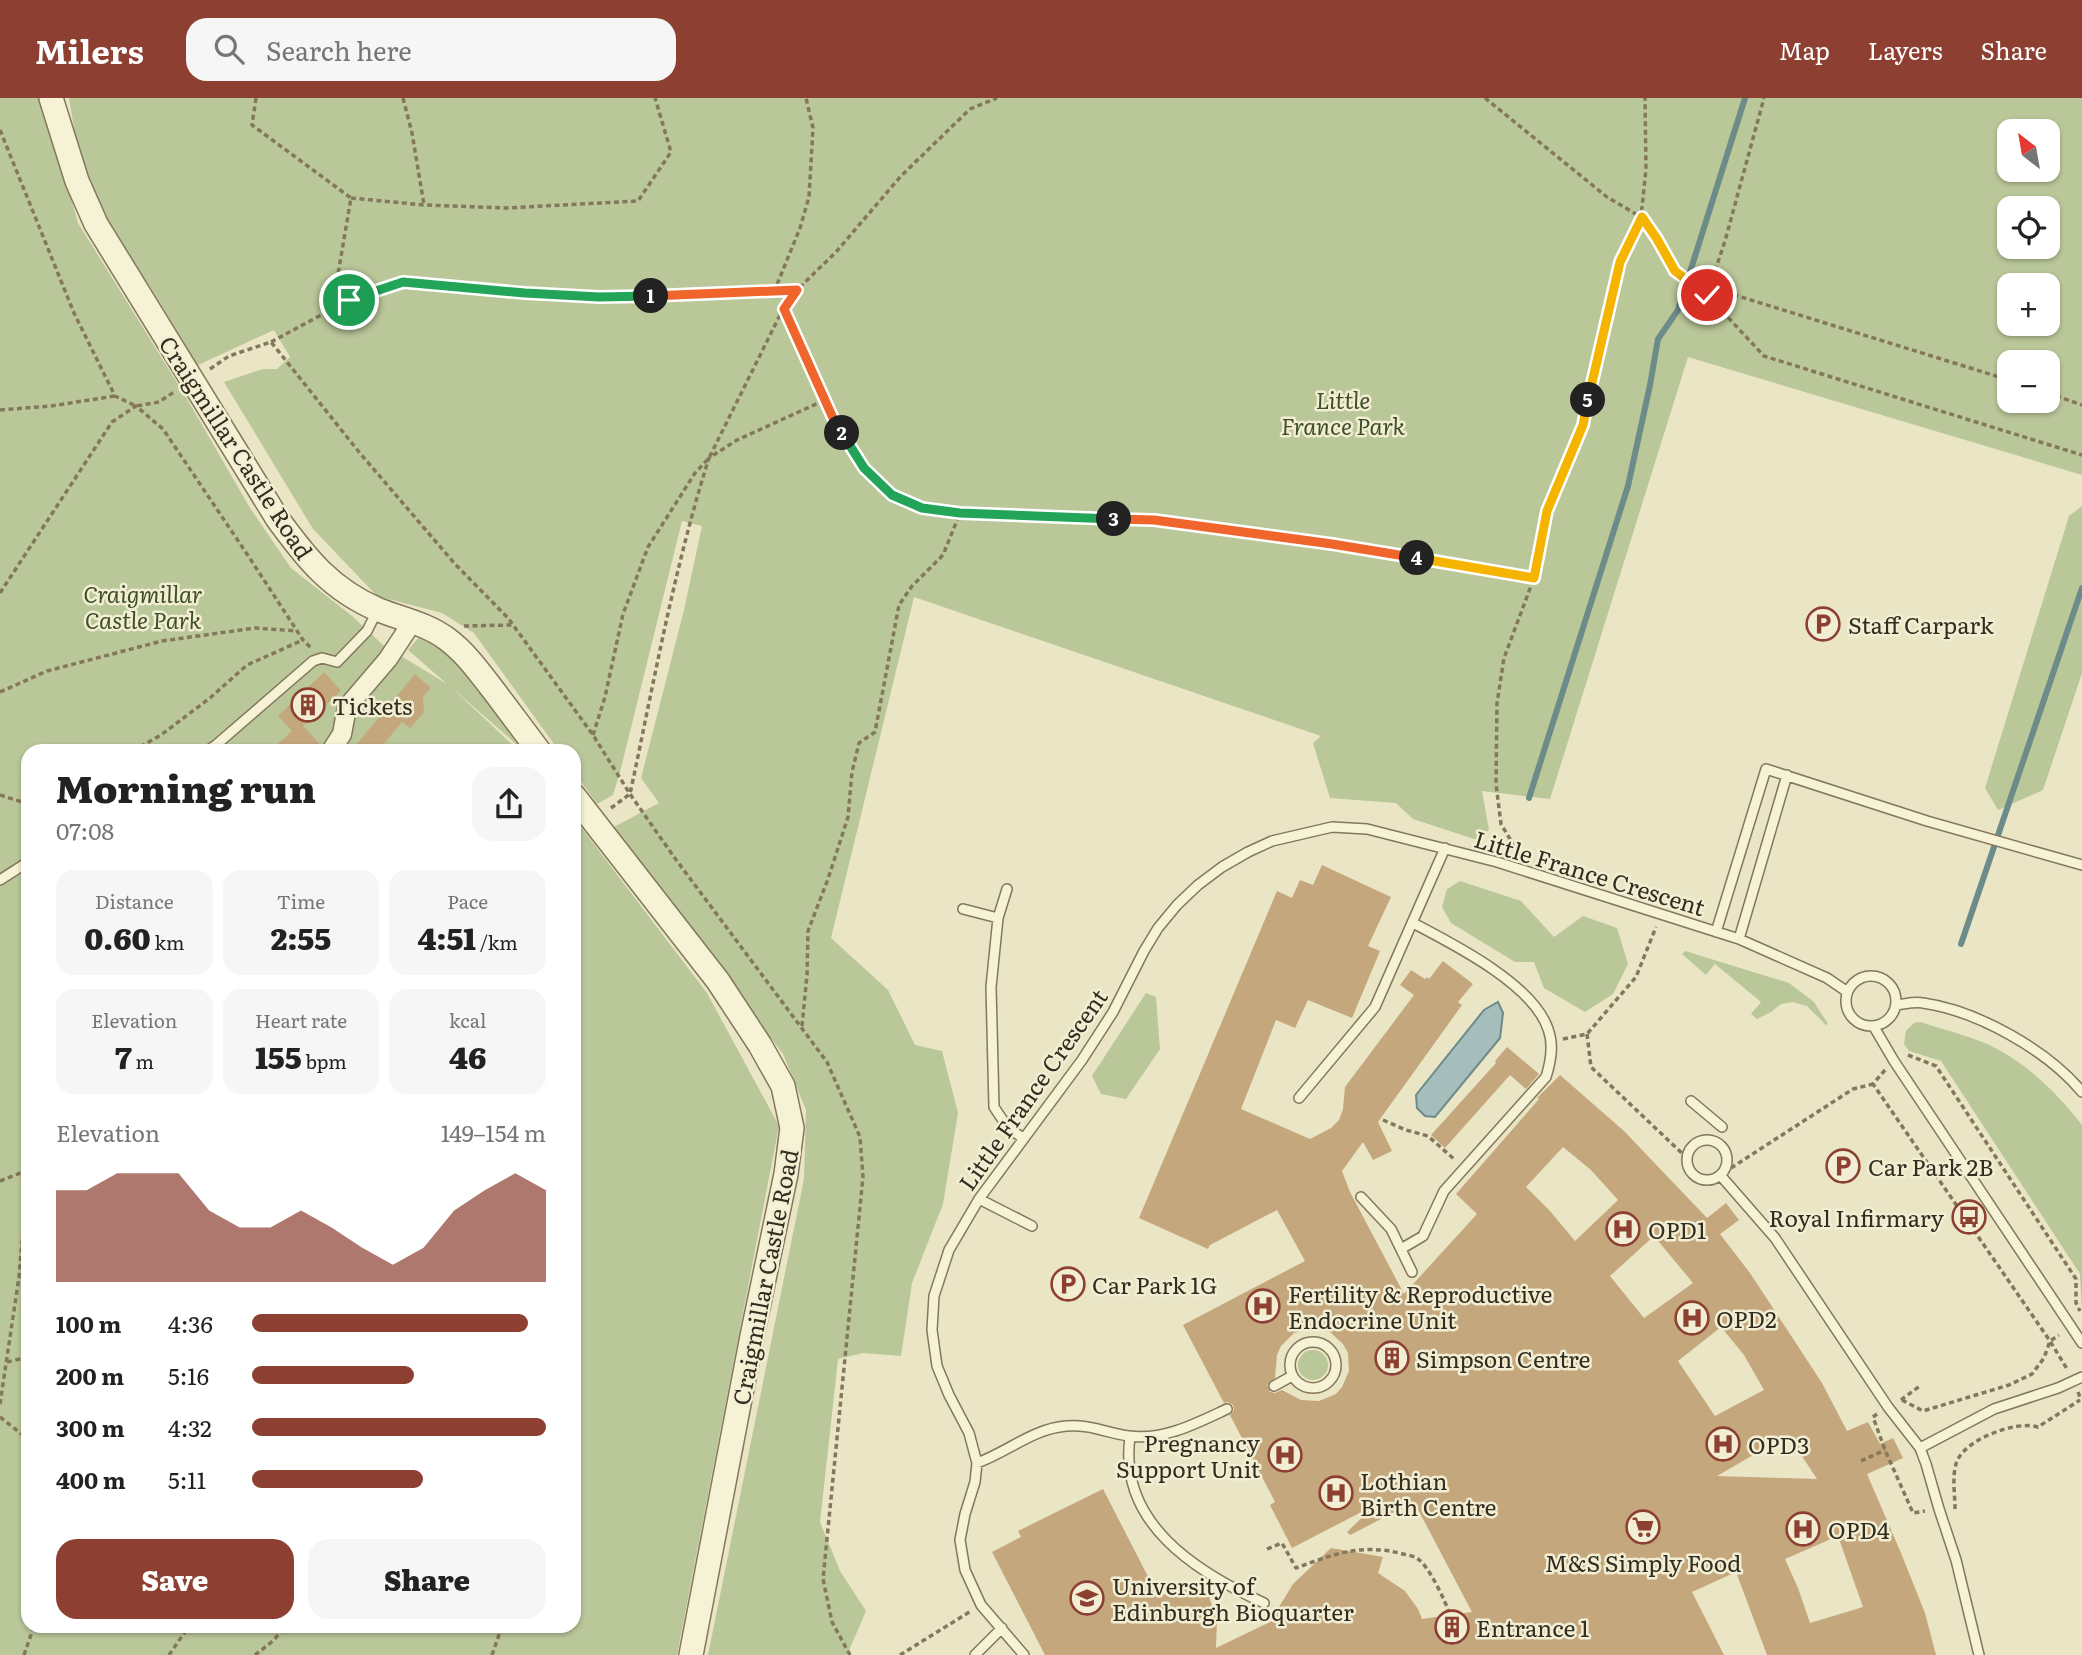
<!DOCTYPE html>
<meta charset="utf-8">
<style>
:root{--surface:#fff;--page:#f6f6f6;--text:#222;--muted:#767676;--accent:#8d4031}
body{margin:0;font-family:Literata,serif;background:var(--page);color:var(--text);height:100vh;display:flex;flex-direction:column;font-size:26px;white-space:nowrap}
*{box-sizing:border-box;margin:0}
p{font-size:23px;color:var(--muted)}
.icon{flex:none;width:38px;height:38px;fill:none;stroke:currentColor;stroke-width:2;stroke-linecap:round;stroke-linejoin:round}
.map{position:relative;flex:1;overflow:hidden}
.sheet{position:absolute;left:21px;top:646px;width:560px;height:889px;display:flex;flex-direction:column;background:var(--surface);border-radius:21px;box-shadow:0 2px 5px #0004}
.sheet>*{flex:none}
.needle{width:46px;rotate:329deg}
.tools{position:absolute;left:1997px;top:21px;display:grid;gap:14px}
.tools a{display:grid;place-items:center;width:63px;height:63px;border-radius:14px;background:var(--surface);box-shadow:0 2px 5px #0004;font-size:35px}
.pin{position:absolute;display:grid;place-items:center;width:60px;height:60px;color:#fff;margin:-30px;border:4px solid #fff;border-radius:50%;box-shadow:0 2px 7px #0007}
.km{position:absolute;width:35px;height:35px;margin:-18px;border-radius:50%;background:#222;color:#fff;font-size:19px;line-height:35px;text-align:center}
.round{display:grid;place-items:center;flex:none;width:74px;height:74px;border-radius:21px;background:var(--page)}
.head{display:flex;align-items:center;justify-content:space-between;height:119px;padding:0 35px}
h1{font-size:38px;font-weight:800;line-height:52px}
.stats{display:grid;grid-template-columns:repeat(3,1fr);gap:10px;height:119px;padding:7px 35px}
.stats div{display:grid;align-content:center;border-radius:18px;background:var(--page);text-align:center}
.stats b{font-size:30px;font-weight:800}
.stats small{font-size:19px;font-weight:400}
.stats p{font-size:19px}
.chart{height:196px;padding:14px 35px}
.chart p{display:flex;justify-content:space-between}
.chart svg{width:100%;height:126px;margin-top:7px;fill:var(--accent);opacity:.7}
.action{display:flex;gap:14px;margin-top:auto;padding:14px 35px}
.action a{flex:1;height:80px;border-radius:21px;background:var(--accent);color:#fff;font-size:28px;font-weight:800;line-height:80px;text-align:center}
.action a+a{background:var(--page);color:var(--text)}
ul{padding:0 35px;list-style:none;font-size:23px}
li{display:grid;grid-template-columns:112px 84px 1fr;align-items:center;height:52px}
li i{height:18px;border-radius:9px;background:var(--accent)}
header{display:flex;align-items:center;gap:42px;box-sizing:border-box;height:98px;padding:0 35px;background:var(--accent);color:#fff}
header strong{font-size:33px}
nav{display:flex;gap:38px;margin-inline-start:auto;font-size:24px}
.search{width:490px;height:63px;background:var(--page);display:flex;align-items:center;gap:18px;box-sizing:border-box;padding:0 24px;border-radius:21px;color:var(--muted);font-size:26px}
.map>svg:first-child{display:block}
.green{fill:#bac799;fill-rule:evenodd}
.water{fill:#a6bebb;stroke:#6d8b89;stroke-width:2}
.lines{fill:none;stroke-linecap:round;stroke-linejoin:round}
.stream{stroke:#6d8b89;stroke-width:6}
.building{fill:#c5a77d;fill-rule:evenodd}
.service-casing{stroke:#83775c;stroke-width:12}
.minor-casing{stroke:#83775c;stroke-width:21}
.tertiary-casing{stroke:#83775c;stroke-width:26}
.path{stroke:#83775c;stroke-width:3.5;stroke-dasharray:5 3.5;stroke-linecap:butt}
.service{stroke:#f6f2d6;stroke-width:9}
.minor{stroke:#f6f2d6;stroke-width:18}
.tertiary{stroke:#f6f2d6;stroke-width:23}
.split-1-casing{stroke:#fff;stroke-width:14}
.split-2-casing{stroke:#fff;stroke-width:14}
.split-3-casing{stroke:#fff;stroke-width:14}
.split-4-casing{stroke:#fff;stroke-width:14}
.split-5-casing{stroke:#fff;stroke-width:14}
.split-6-casing{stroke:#fff;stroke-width:14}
.split-1{stroke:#22a559;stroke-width:9}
.split-2{stroke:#f0652b;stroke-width:9}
.split-3{stroke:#22a559;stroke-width:9}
.split-4{stroke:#f0652b;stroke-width:9}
.split-5{stroke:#f5b400;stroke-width:9}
.split-6{stroke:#f5b400;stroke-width:9}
.labels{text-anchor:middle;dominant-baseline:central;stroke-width:5;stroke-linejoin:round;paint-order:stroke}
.park-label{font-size:23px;font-style:italic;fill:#3e4f27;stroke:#f2eed3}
.street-label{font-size:23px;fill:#342d1f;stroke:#f2eed3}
.poi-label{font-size:23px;fill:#342d1f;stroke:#f2eed3;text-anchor:start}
</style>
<header>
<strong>Milers</strong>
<div class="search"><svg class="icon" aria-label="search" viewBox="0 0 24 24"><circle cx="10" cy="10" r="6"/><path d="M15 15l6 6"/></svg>Search here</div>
<nav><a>Map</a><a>Layers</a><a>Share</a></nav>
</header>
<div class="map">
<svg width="2082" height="1557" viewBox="0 0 2082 1557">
<rect width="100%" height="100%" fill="#eae5c4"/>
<path class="green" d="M0,0H43L78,125L186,299L250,410L291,470L352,518L383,547L447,586L408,552L420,538L439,546L462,562L532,653H524L450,588L519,653H28V1528H574V720L707,895L779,1028L677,1557H0Z
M69,0H2082V377L1688,259L1550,701L1482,693L1489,732L1477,742L1413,721L1396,705L1330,700L1313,645L1321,638L914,499L831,840L888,892L915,947L942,953L958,1015L943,1106L912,1185L901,1258L863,1255L838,1261L820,1424L840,1473L866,1513L847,1557H708L804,1081L806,1012L783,956L612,730L659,705L641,680L684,512L702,428L682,423L621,670L613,697L597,706L574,674V653H559L474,535L442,515L377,498L313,431L224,284L263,271H277L290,259L274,232L198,267L149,187L114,140L82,79ZM2009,33H2048V72H2009ZM2009,110H2048V149H2009ZM2009,187H2048V226H2009ZM2009,264H2048V303H2009Z
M2082,408V575L2043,692L1998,712L1985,690L2069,418Z
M1460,783L1521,803L1554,839L1583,818L1617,830L1628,866L1613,896L1585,914L1544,890L1534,864H1515L1451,825L1442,809L1447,791Z
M1685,853L1789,885L1814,904L1828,926L1826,927L1807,908L1793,904L1781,906L1771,914L1757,921L1751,916L1761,904L1715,866L1706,877L1682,856Z
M1146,895L1156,899L1160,951L1126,1001L1101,996L1092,978Z
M1920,924C1942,931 1966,937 1987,946C2025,963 2057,995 2082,1027V1212L2080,1176L1941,963L1909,953L1904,946L1906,933L1914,925Z
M1298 1267a15 15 0 1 1 30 0a15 15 0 1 1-30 0Z"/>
<path class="water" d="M1498,904L1503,915L1500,940L1435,1019L1425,1018L1417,1010L1416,997L1484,912Z"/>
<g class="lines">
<path class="stream" d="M1529,700L1628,388L1650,287L1658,241L1678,212L1745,0
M1961,846L2082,490"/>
</g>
<path class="building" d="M324,574L341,593L303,628L321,647L320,653H270L292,633L278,618Z
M415,576L431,590L423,599L424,614L410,630L402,624L378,653H351Z
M1322,767L1391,799L1368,848L1380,853L1352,920L1308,902L1295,930L1276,922L1241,1011L1310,1041L1331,1030L1339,1022L1343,1011L1345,989L1414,897L1400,887L1411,872L1425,881L1427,879L1429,881L1443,863L1473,886L1458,904L1462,907L1378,1024L1392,1053L1373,1062L1363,1044L1342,1073L1350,1094L1404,1196L1477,1116L1456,1096L1539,1001L1537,1000L1560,977L1624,1033L1707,1120L1726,1105L1739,1122L1720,1136L1750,1175L1822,1285L1847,1333L1868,1324L1880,1346L1893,1340L1903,1360L1867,1376L1901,1455L1925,1515L1936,1557H1767L1736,1474L1692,1494L1724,1557H1045L992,1454L1021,1439L1018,1433L1103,1391L1159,1500L1179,1486L1186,1485L1198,1489L1209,1499L1217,1521L1216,1550L1274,1522L1279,1509L1293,1486L1331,1450L1383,1459L1378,1475L1405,1493L1418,1511L1422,1521L1472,1514L1414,1404L1350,1437L1347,1434L1375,1407L1292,1450L1270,1407L1275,1404L1230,1317L1234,1312L1233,1307L1228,1304L1224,1305L1183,1227L1305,1163L1277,1112L1210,1147L1208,1151L1139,1120L1277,793L1292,800L1300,782L1313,787ZM1563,1049L1591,1072L1618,1102L1575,1143L1550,1113L1526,1089ZM1654,1138L1693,1185L1644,1220L1610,1178ZM1721,1229L1744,1257L1764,1292L1715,1318L1678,1263ZM1312,1230L1330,1234L1343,1246L1348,1255L1349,1273L1342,1289L1336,1296L1319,1303L1301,1302L1282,1292L1275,1295L1270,1294L1267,1287L1275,1280L1277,1257L1281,1248L1294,1235ZM1788,1337L1817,1381L1717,1378ZM1838,1438L1863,1509L1810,1525L1798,1490L1785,1461Z
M1507,949L1539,976L1526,991L1510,977L1445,1050L1431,1037L1496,965L1495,963Z"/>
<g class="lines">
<defs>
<path id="service" d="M207,653L216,647L313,563L322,560L337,564L367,533L377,513
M0,782L28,764
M1007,791L998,820L991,889L994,1009L1008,1030L1023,1040
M963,811L998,820
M1716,834L1766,671L1927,723L2082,767
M1739,841L1787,677
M1846 903a25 25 0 1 1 50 0a25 25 0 1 1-50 0Z
M1896,907C1905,906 1915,903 1923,905C1978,913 2047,952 2082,994
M1874,929L1894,963L2082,1245
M1299,1000L1375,909L1445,750
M1691,1003L1722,1029
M1687 1062a20 20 0 1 1 40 0a20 20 0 1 1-40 0Z
M1721,1078L1775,1140L1888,1309L1920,1350L1926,1366L1939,1411L1956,1462L1979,1557
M1361,1099L1391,1131L1412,1174
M979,1101L1032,1128
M1401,1151L1423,1138L1444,1093L1546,979C1551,963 1554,947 1548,931C1533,886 1453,846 1413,825
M1290 1267a23 23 0 1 1 46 0a23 23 0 1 1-46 0Z
M1274,1288L1292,1278
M1130,1339C1118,1425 1196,1474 1264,1505
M1920,1350L1994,1311L2058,1290L2082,1279
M977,1365C1008,1354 1032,1331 1066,1328C1091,1326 1106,1335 1129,1338C1163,1343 1197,1325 1227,1311
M975,1557L1002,1530
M1024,1557L981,1507L965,1472L960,1442L965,1416L975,1384L977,1365L969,1335L949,1297L937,1268L932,1232L934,1198L949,1152L979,1101L1082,962L1113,914L1144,853L1158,830L1177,807L1198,787L1222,769L1248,754L1272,743L1332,729L1367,731L1497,764L1739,841L1827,880L1846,893"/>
<path id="minor" d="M331,653L342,636L347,609L388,561L413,523"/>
<path id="tertiary" d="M51,0L77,83L96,126L277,420C306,460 331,492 379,512C402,521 427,526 447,541C466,555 480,575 494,593C509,613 524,633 539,653
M574,698L718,883L760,947L783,988L792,1030L786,1076L752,1238L691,1557"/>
</defs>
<use href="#service" class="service-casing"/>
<use href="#minor" class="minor-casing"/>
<use href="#tertiary" class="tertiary-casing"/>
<path class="path" d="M256,0L252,27L351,100L338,176L349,202
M403,0L412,35L424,107
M1485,0L1607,99L1641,119L1657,141L1675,173L1707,197L1764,258L2082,357
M0,32L74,215L115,298L136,308L159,304L174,294
M351,100L424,107L506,110L638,103L671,54L655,0
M1709,189L2009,282
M774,194L800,130L809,99L813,30L806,0
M1707,197L1725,143L1764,0
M271,244L349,202L403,184L525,196L599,199L797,192L836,154L901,78L970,11L997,0
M210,271L229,258L271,244L359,354L455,466L508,520L593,637L630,696L674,759L827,964L860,1039L863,1079L823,1481L832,1524L850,1557
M2048,295L2082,307
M825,302L833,319L864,370L892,397L922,410L960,415L1154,422L1332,446L1534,480
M0,312L51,308L115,298
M0,495L112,324L136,308L163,331L249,459L303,542L311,550
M464,528L512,527
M0,594L47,573L162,543L255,530L297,533
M593,637L605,599L623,516L648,449L695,375L709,360L780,217L797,192
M133,653L161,637L210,600L247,567L303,542
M0,697L22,704H28
M611,710L630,696C654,584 674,470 709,360L737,342L825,302L784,211
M1519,756L1501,726L1496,686L1497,605L1504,560L1534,480L1547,413L1583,327L1620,164L1641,119L1646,71L1645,0
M802,928L807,877L808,833L828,781L848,719L852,674L859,645L875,634L899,507L912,488L943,457L960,415
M1587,936L1591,969L1687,1060
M1563,941L1587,936L1636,879L1656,829
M1908,957L1936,968L2076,1181V1205L2080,1213
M1885,972L1873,986L2050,1243L2067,1271
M23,980L28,985
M1383,1022L1406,1032L1428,1038L1454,1061
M1731,1070L1853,991L1873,986
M0,1083L28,1072
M7,1264L28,1259
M2078,1294L2081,1302
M1901,1302L1921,1287
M1902,1302L1923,1313L2009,1287L2032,1276L2044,1260L2050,1243L2059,1237
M0,1306L19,1179L28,1078
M1877,1316L1873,1319L1885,1352L1913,1415L1925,1413
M0,1319L28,1341
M1861,1363L1885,1352
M1955,1411C1955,1397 1952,1379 1956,1366C1962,1342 2016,1322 2038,1329L2080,1302
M1267,1451L1282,1445L1296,1470C1334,1456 1362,1445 1403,1456C1407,1457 1415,1458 1418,1461C1429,1468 1447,1506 1450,1518
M24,1557L34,1528
M169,1557L189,1528
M255,1557L273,1543L286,1528
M492,1557L502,1528
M900,1557L971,1513"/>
<use href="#service" class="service"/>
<use href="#minor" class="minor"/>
<use href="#tertiary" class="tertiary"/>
</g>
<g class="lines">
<defs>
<path id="split-1" d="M349,202L403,184L525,195L599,199L651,198"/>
<path id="split-2" d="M651,198L797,192L784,211L833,320L842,335"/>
<path id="split-3" d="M842,335L864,370L892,397L922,410L960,415L1114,421"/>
<path id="split-4" d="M1114,421L1154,422L1332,446L1417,460"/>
<path id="split-5" d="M1417,460L1534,480L1547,413L1583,327L1588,302"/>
<path id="split-6" d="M1588,302L1620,164L1642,119L1657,141L1675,173L1707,197"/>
</defs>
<use href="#split-1" class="split-1-casing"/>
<use href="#split-2" class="split-2-casing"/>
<use href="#split-3" class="split-3-casing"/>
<use href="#split-4" class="split-4-casing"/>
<use href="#split-5" class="split-5-casing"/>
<use href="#split-6" class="split-6-casing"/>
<use href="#split-1" class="split-1"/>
<use href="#split-2" class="split-2"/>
<use href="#split-3" class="split-3"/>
<use href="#split-4" class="split-4"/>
<use href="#split-5" class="split-5"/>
<use href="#split-6" class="split-6"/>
</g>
<defs>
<symbol id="parking-ring" viewBox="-11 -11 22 22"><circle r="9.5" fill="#f2eed3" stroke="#8d4031" stroke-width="1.5"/><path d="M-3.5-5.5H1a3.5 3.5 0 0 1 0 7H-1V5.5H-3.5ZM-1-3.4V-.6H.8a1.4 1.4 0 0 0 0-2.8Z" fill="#8d4031"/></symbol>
<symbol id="building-ring" viewBox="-11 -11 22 22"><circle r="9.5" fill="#f2eed3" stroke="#8d4031" stroke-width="1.5"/><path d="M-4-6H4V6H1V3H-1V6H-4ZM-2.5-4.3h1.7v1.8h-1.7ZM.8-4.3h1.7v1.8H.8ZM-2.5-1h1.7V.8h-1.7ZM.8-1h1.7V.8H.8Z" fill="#8d4031"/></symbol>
<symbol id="bus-ring" viewBox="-11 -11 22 22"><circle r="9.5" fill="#f2eed3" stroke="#8d4031" stroke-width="1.5"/><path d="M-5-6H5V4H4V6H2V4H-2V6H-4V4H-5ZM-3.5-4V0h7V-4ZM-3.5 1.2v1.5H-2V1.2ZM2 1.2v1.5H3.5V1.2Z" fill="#8d4031"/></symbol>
<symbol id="hospital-ring" viewBox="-11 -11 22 22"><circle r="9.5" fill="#f2eed3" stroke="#8d4031" stroke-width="1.5"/><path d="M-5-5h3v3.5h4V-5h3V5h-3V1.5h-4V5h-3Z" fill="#8d4031"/></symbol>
<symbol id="supermarket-ring" viewBox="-11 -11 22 22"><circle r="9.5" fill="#f2eed3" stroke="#8d4031" stroke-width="1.5"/><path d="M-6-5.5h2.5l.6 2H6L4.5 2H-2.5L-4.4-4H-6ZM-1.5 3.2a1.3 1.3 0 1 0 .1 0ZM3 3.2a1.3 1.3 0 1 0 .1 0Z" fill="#8d4031"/></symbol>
<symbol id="university-ring" viewBox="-11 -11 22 22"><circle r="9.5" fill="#f2eed3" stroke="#8d4031" stroke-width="1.5"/><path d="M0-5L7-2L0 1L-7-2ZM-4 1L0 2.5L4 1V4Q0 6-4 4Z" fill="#8d4031"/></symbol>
</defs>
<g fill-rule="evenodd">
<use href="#parking-ring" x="1804" y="507" width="38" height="38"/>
<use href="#building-ring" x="289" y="588" width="38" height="38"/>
<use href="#parking-ring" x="1824" y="1049" width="38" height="38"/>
<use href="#bus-ring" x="1950" y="1100" width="38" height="38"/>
<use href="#hospital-ring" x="1604" y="1112" width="38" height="38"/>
<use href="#parking-ring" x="1049" y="1167" width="38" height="38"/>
<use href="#hospital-ring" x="1244" y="1189" width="38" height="38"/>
<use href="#hospital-ring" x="1673" y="1201" width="38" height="38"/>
<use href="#building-ring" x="1373" y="1241" width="38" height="38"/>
<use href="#hospital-ring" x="1704" y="1327" width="38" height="38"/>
<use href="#hospital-ring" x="1266" y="1338" width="38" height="38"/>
<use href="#hospital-ring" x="1317" y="1376" width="38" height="38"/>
<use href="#supermarket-ring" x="1624" y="1410" width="38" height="38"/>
<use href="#hospital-ring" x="1784" y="1412" width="38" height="38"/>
<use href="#university-ring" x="1068" y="1481" width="38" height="38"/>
<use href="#building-ring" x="1433" y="1510" width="38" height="38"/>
</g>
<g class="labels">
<g class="park-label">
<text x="1343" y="301">Little<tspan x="1343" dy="26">France Park</tspan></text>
<text x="143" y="495">Craigmillar<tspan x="143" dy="26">Castle Park</tspan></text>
</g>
<g class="street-label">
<text transform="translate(237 349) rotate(57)">Craigmillar Castle Road</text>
<text transform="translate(1590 774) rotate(17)">Little France Crescent</text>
<text transform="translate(1032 991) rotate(-55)">Little France Crescent</text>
<text transform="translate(764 1179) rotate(-79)">Craigmillar Castle Road</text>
</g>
<g class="poi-label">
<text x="1848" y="526">Staff Carpark</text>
<text x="332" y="607">Tickets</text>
<text x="1868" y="1068">Car Park 2B</text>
<text x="1944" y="1119" text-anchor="end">Royal Infirmary</text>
<text x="1648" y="1131">OPD1</text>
<text x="1092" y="1186">Car Park 1G</text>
<text x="1288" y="1195">Fertility &amp; Reproductive<tspan x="1288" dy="26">Endocrine Unit</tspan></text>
<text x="1716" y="1220">OPD2</text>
<text x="1416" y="1260">Simpson Centre</text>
<text x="1260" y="1344" text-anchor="end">Pregnancy<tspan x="1260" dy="26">Support Unit</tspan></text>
<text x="1748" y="1346">OPD3</text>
<text x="1360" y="1382">Lothian<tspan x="1360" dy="26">Birth Centre</tspan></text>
<text x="1828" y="1431">OPD4</text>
<text x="1643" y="1464" text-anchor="middle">M&amp;S Simply Food</text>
<text x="1112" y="1487">University of<tspan x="1112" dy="26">Edinburgh Bioquarter</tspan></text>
<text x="1476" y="1529">Entrance 1</text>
</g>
</g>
</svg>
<div class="tools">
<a><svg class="needle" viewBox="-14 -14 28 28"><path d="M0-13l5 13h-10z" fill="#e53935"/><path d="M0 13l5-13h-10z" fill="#767676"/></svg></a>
<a><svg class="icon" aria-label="locate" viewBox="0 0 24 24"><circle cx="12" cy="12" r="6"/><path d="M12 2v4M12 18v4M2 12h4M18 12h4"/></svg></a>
<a>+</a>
<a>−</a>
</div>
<div class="pin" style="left:349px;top:202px;background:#1e9e55"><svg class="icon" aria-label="arrive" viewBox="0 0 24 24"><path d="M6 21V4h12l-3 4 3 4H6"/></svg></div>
<div class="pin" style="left:1707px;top:197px;background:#d93025"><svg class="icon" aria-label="check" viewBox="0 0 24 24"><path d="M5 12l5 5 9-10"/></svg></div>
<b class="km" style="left:651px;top:198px">1</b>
<b class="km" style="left:842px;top:335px">2</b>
<b class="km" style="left:1114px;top:421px">3</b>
<b class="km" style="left:1417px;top:460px">4</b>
<b class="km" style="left:1588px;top:302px">5</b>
<section class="sheet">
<div class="head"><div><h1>Morning run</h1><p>07:08</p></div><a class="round"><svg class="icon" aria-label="share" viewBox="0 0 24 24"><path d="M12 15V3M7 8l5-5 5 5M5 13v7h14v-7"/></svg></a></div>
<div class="stats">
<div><p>Distance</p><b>0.60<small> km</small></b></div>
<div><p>Time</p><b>2:55</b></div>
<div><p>Pace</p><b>4:51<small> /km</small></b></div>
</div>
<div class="stats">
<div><p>Elevation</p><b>7<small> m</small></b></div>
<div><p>Heart rate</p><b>155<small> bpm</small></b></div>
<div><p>kcal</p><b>46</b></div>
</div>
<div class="chart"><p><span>Elevation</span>149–154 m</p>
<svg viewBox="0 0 160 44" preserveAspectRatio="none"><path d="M0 44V12L10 12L20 6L30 6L40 6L50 19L60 25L70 25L80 19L90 25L100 32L110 38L120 32L130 19L140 12L150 6L160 12V44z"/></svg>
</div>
<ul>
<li><b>100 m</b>4:36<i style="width:94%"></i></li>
<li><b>200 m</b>5:16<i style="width:55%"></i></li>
<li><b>300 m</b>4:32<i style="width:100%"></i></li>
<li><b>400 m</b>5:11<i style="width:58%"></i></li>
</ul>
<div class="action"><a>Save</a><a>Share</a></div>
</section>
</div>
